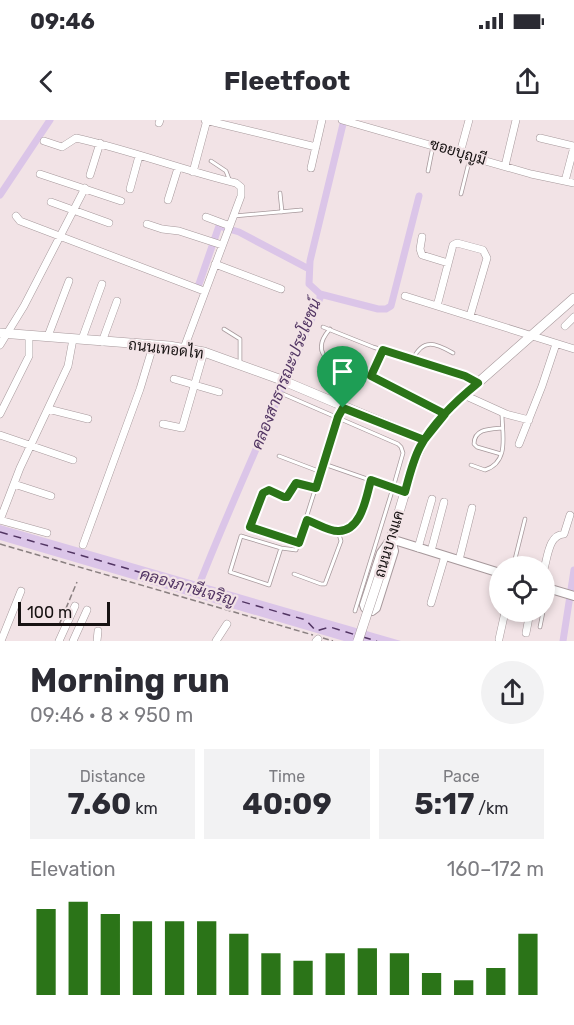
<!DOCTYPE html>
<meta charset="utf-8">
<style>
:root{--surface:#fff;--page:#f2f2f3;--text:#2b2b33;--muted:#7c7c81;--accent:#2b7418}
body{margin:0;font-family:Rubik,Sarabun,sans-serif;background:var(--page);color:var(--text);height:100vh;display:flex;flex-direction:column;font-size:22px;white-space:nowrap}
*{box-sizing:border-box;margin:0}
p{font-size:20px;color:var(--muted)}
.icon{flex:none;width:33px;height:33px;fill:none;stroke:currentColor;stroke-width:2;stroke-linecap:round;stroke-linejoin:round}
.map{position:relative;height:521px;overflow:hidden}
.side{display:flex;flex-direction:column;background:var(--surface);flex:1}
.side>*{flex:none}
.fabs{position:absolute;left:489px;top:436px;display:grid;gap:12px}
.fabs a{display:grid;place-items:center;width:66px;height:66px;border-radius:50%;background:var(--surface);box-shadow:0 3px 9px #0003;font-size:30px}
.scale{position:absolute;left:18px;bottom:15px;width:92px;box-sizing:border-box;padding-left:6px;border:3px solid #171212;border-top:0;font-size:16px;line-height:21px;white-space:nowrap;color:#171212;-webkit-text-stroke:4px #f2e3e6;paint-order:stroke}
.pin{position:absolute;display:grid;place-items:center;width:51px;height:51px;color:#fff;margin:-62px -26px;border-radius:50% 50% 50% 0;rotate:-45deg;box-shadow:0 0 6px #0007}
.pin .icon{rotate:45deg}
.round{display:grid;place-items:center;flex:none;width:63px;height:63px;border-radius:32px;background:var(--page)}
.summary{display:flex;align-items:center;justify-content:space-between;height:102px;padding:0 30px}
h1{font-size:33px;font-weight:700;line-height:45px}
.metrics{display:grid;grid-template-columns:repeat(3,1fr);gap:9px;height:102px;padding:6px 30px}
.metrics div{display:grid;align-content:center;border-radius:0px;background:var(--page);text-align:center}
.metrics b{font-size:30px;font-weight:700}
.metrics small{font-size:16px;font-weight:400}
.metrics p{font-size:16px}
.chart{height:168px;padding:12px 30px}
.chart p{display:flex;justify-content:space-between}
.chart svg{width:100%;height:108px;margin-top:6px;stroke:var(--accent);stroke-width:6}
.status{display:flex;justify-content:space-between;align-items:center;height:42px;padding:0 30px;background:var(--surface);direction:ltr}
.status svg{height:16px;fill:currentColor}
header{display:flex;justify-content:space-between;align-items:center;height:78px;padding:0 30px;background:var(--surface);font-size:27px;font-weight:700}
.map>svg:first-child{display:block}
.water{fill:#dbc5e8}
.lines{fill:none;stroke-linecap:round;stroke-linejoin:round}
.canal{stroke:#dbc5e8;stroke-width:7}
.ferry{stroke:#523563;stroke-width:1.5;stroke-dasharray:8 6;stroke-linecap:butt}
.service-casing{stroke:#a6989b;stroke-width:4.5}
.minor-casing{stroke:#a6989b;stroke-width:8}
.tertiary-casing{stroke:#a6989b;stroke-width:10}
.secondary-casing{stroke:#a6989b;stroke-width:10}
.path{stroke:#8a8081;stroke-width:1.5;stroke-dasharray:6 3;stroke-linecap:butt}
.service{stroke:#fff;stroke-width:3}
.minor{stroke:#fff;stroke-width:7}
.tertiary{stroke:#fff;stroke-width:8}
.secondary{stroke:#fff;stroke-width:9}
.secondary-bridge-casing{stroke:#a6989b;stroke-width:10;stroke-linecap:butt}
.secondary-bridge{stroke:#fff;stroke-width:9}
.route-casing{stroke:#fff;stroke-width:12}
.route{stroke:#2b7418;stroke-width:8}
.labels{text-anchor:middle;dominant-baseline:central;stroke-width:4.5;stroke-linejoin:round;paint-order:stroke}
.street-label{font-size:15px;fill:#171212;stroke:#f2e3e6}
.water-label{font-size:16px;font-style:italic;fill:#523563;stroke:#f2e3e6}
</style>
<div class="status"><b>09:46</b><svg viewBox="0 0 49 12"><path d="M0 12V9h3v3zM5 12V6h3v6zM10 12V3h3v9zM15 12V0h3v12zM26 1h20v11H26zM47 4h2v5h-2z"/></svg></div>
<header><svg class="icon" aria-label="back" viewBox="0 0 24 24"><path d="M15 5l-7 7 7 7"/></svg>Fleetfoot<svg class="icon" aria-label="share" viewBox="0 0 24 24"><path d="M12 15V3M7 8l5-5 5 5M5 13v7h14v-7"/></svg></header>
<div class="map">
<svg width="574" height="521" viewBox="0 0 574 521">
<rect width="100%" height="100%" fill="#f2e3e6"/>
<path class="water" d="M0,405L401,521H344L0,420Z"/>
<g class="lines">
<path class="canal" d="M0,75L50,0
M199,164L219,106L239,112L309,149
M320,174L378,189H386L391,186L419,76
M197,470C235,372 281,277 320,178V174L309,164L310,141L344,0
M563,521L574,450"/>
<path class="ferry" d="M0,412L306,500L316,511L330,507L356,515
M363,517L377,521"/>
<defs>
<path id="service" d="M211,41L226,51L229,59
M428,51L433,26
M280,73L282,92
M461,74L470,38
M234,96L301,90
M323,207L373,227L465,256L476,262
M224,209L240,219V242
M330,209C321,219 317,230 328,240L371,256
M383,230L371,256L444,293
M413,239C423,218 435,223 453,233
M283,274L398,324L401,327L403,333L393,368L324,344
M501,334L477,327L474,324C474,309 489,309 502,308
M279,336L321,352
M471,345L485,350C510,342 502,314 502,294
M338,411C364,404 363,384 371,360
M299,423L250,406L263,373L269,370L284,377H287L296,363L316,368
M281,428L269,465L230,452L241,416L281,428L296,430L338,297L342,289
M513,447L525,399
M294,454L321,464H325L341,421L338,411L307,400
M544,487L548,468
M355,491L393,368L402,371
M540,507L543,492"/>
<path id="minor" d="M205,0L316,27
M342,0L531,54L574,63
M159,3L160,0
M540,18L574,26
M44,21L62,27L76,18C130,30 182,50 236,63L241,67V76L184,228
M460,33L469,0
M505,46L516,0
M311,48L322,0
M193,52L207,0
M40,54L121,81
M90,55L100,23
M565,61L574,27
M130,69L139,36
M168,80L178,48
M51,82L109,103
M16,96L20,101L204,171
M206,97L230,106
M147,104L162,109L179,111L222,125
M422,117L420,129L422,135L448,143
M215,144L281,169
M405,176L574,229
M437,186L453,125L457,123L483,130L487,138L470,196
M565,206L574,197
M48,216L69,161
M82,219L102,164
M102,222L117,181
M0,225L24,186L85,68
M174,259L219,272
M464,275L506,294L529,300
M48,289L88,299
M0,294L29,236V215
M163,304L182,308L204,232
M0,315L73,340
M519,324L542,266L556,224
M14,364L51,376
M47,413L0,400L20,348L68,246L73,219
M83,425L140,269L153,226
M418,428L432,379
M431,431L444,382
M459,440L472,388
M544,449C548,435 549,415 564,414L570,395
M431,483L445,436
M526,513L530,492
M499,519L505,492
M1,521L21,471
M59,521L75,486
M73,521L87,490
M97,521L98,511
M216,521L227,504
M316,521L318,519"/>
<path id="tertiary" d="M391,419L394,431L376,488L372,491L365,488L364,485L381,433Z
M391,419L500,453
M544,467L574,476"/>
<path id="secondary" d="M0,213L169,226L204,232L279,259L424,320
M385,439L414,342L424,320L455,283L574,178"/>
</defs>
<use href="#service" class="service-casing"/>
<use href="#minor" class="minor-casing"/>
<use href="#tertiary" class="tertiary-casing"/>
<use href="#secondary" class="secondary-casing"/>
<path class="path" d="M0,424L313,515
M59,505L77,462
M323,518L333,521"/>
<use href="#service" class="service"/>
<use href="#minor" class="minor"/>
<use href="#tertiary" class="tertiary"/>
<use href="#secondary" class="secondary"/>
<defs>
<path id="secondary-bridge" d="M358,521L385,439"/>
</defs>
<use href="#secondary-bridge" class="secondary-bridge-casing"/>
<use href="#secondary-bridge" class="secondary-bridge"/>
</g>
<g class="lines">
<defs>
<path id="route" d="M343,288L338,297L316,368L296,363L287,377H284L269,370L263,373L250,407L299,423L307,400C316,403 330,412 339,411C362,410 366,377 371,360L405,372C409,357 413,340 420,327C433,303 457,280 478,263L465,256L383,230L371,256L445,294L424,320L343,288"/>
</defs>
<use href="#route" class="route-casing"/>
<use href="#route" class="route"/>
</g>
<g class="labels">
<g class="street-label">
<text transform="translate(458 32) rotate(17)">ซอยบุญมี</text>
<text transform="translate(166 229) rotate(7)">ถนนเทอดไท</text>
<text transform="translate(389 424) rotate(-73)">ถนนบางแค</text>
</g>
<g class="water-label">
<text transform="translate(286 254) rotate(-68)">คลองสาธารณะประโยชน์</text>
<text transform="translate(188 467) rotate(16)">คลองภาษีเจริญ</text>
</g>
</g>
</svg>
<div class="fabs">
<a><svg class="icon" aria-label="locate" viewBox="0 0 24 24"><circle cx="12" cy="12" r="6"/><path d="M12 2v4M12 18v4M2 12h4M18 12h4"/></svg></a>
</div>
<div class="scale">100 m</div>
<div class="pin" style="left:343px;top:288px;background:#1e9e55"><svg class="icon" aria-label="arrive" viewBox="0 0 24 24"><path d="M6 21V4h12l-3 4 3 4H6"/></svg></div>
</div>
<section class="side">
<div class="summary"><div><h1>Morning run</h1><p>09:46 · 8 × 950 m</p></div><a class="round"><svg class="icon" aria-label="share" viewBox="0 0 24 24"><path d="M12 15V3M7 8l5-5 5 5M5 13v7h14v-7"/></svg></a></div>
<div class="metrics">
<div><p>Distance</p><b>7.60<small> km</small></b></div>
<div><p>Time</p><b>40:09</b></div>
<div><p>Pace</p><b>5:17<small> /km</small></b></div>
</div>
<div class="chart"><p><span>Elevation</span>160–172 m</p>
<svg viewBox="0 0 160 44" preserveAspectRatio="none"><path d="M5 44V9M15 44V6M25 44V11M35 44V14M45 44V14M55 44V14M65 44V19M75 44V27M85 44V30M95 44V27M105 44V25M115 44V27M125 44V35M135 44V38M145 44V33M155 44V19"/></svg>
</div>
</section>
